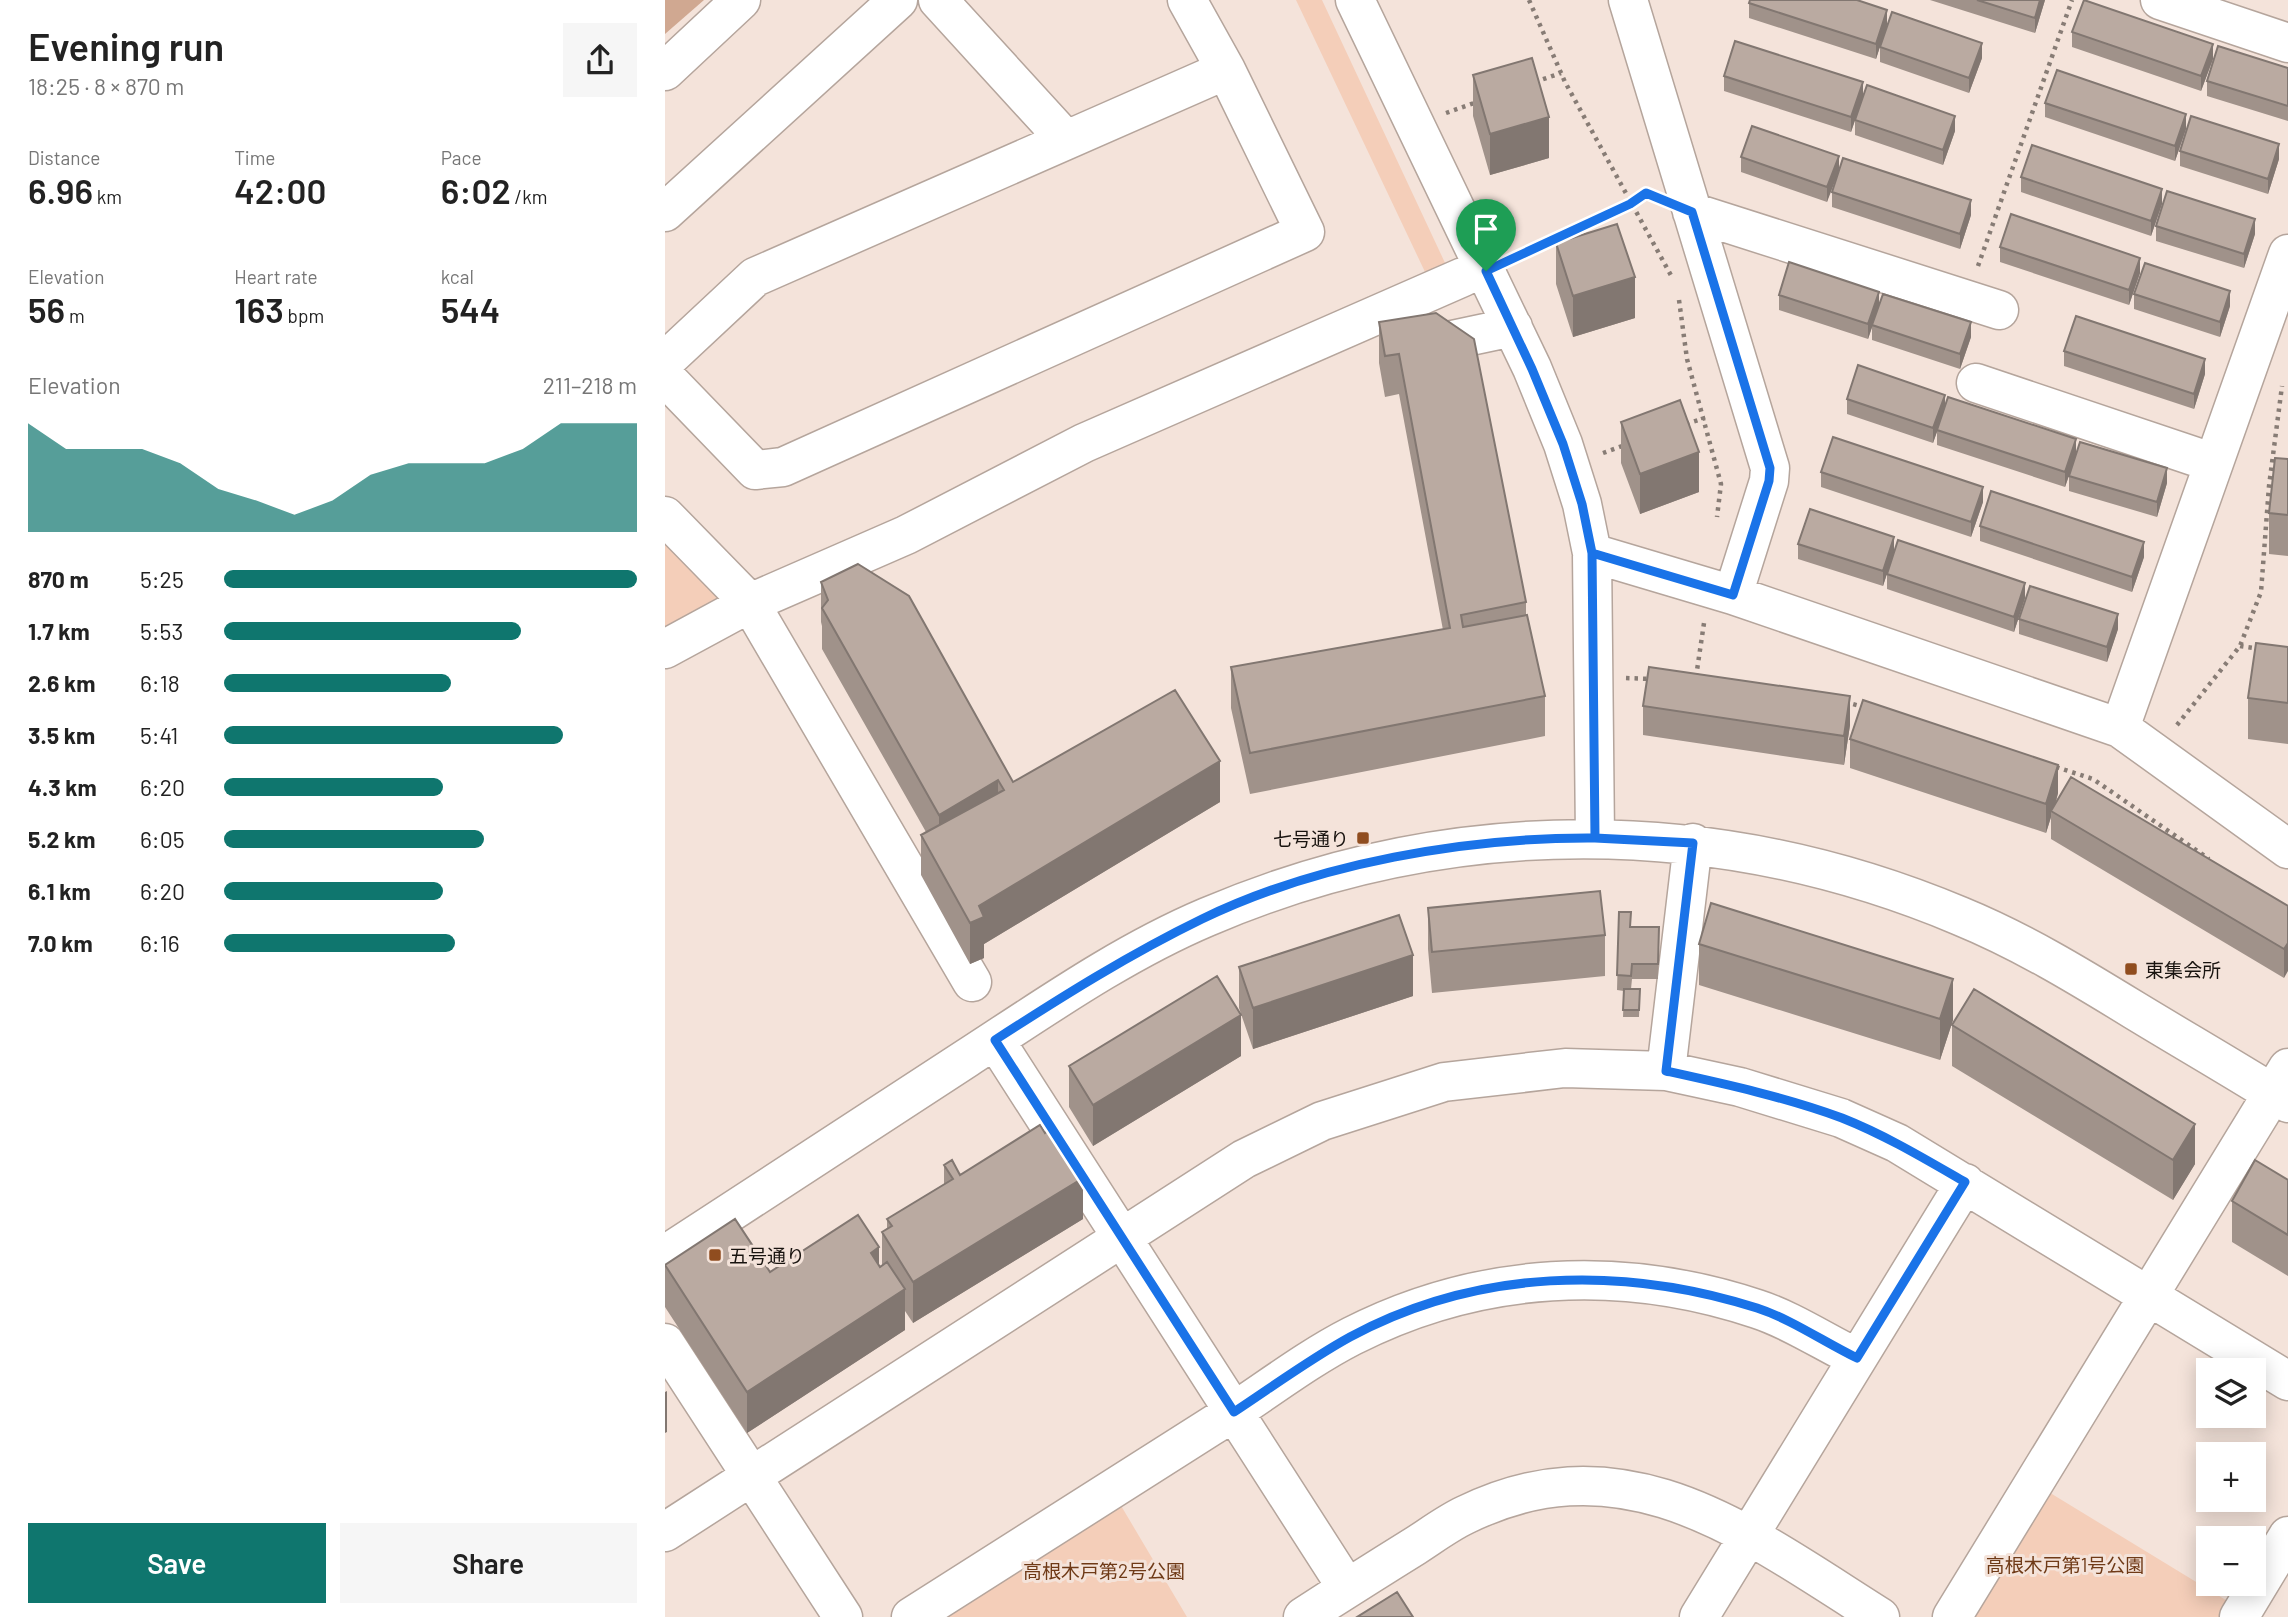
<!DOCTYPE html>
<meta charset="utf-8">
<style>
:root{--surface:#fff;--page:#f6f6f6;--text:#222;--muted:#767676;--accent:#0f766e}
body{margin:0;font-family:Barlow,"Noto Sans JP",sans-serif;background:var(--page);color:var(--text);height:100vh;display:flex;flex-direction:column;font-size:26px;white-space:nowrap}
*{box-sizing:border-box;margin:0}
p{font-size:23px;color:var(--muted)}
.icon{flex:none;width:38px;height:38px;fill:none;stroke:currentColor;stroke-width:2;stroke-linecap:round;stroke-linejoin:round}
.map{position:relative;flex:1;overflow:hidden}
.sheet{display:flex;flex-direction:column;background:var(--surface);width:665px}
.sheet>*{flex:none}
.tools{position:absolute;left:1531px;top:1358px;display:grid;gap:14px}
.tools a{display:grid;place-items:center;width:70px;height:70px;border-radius:0px;background:var(--surface);box-shadow:0 4px 18px #0003;font-size:35px}
.pin{position:absolute;display:grid;place-items:center;width:60px;height:60px;color:#fff;margin:-72px -30px;border-radius:50% 50% 50% 0;rotate:-45deg;box-shadow:0 0 7px #0007}
.pin .icon{rotate:45deg}
.round{display:grid;place-items:center;flex:none;width:74px;height:74px;border-radius:0px;background:var(--page)}
.overview{display:flex;align-items:center;justify-content:space-between;height:119px;padding:0 28px}
h1{font-size:38px;font-weight:600;line-height:52px}
.stats{display:grid;grid-template-columns:repeat(3,1fr);gap:10px;height:119px;padding:7px 28px}
.stats div{display:grid;align-content:center}
.stats b{font-size:35px;font-weight:600}
.stats small{font-size:19px;font-weight:400}
.stats p{font-size:19px}
.chart{height:196px;padding:14px 28px}
.chart p{display:flex;justify-content:space-between}
.chart svg{width:100%;height:126px;margin-top:7px;fill:var(--accent);opacity:.7}
.primary-button{display:flex;gap:14px;margin-top:auto;padding:14px 28px}
.primary-button a{flex:1;height:80px;border-radius:0px;background:var(--accent);color:#fff;font-size:28px;font-weight:600;line-height:80px;text-align:center}
.primary-button a+a{background:var(--page);color:var(--text)}
ul{padding:0 28px;list-style:none;font-size:23px}
li{display:grid;grid-template-columns:112px 84px 1fr;align-items:center;height:52px}
li i{height:18px;border-radius:9px;background:var(--accent)}
main{display:flex;flex:1;min-height:0}
.map>svg:first-child{display:block}
.green{fill:#f4ceb9}
.water{fill:#d0a891}
.lines{fill:none;stroke-linecap:round;stroke-linejoin:round}
.minor-casing{stroke:#b5a59c;stroke-width:41}
.path{stroke:#877c75;stroke-width:4.5;stroke-dasharray:3.5 5;stroke-linecap:butt}
.minor{stroke:#fff;stroke-width:38}
.wall{fill:#a0928a}
.shaded-wall{fill:#827771}
.building{fill:#baaaa1;stroke:#827771;stroke-width:2}
.route-casing{stroke:#fff;stroke-width:14}
.route{stroke:#1a73e8;stroke-width:9}
.poi-dot{fill:#904d1f;stroke:#f4e3da;stroke-width:2.5}
.labels{text-anchor:middle;dominant-baseline:central;stroke-width:6;stroke-linejoin:round;paint-order:stroke}
.poi-label{font-size:19px;fill:#18130f;stroke:#f4e3da;text-anchor:start}
.park-label{font-size:19px;fill:#6f3a17;stroke:#f4e3da}
</style>
<main>
<section class="sheet">
<div class="overview"><div><h1>Evening run</h1><p>18:25 · 8 × 870 m</p></div><a class="round"><svg class="icon" aria-label="share" viewBox="0 0 24 24"><path d="M12 15V3M7 8l5-5 5 5M5 13v7h14v-7"/></svg></a></div>
<div class="stats">
<div><p>Distance</p><b>6.96<small> km</small></b></div>
<div><p>Time</p><b>42:00</b></div>
<div><p>Pace</p><b>6:02<small> /km</small></b></div>
</div>
<div class="stats">
<div><p>Elevation</p><b>56<small> m</small></b></div>
<div><p>Heart rate</p><b>163<small> bpm</small></b></div>
<div><p>kcal</p><b>544</b></div>
</div>
<div class="chart"><p><span>Elevation</span>211–218 m</p>
<svg viewBox="0 0 160 44" preserveAspectRatio="none"><path d="M0 44V6L10 15L20 15L30 15L40 20L50 29L60 33L70 38L80 33L90 24L100 20L110 20L120 20L130 15L140 6L150 6L160 6V44z"/></svg>
</div>
<ul>
<li><b>870 m</b>5:25<i style="width:100%"></i></li>
<li><b>1.7 km</b>5:53<i style="width:72%"></i></li>
<li><b>2.6 km</b>6:18<i style="width:55%"></i></li>
<li><b>3.5 km</b>5:41<i style="width:82%"></i></li>
<li><b>4.3 km</b>6:20<i style="width:53%"></i></li>
<li><b>5.2 km</b>6:05<i style="width:63%"></i></li>
<li><b>6.1 km</b>6:20<i style="width:53%"></i></li>
<li><b>7.0 km</b>6:16<i style="width:56%"></i></li>
</ul>
<div class="primary-button"><a>Save</a><a>Share</a></div>
</section>
<div class="map">
<svg width="1623" height="1617" viewBox="0 0 1623 1617">
<rect width="100%" height="100%" fill="#f4e3da"/>
<path class="green" d="M631,0H657L781,265L761,274Z
M0,538L60,597L0,626Z
M1382,1491L1564,1602L1555,1617H1304Z
M455,1504L522,1617H276Z"/>
<path class="water" d="M0,0H39L0,34Z"/>
<g class="lines">
<defs>
<path id="minor" d="M273,0L401,140
M690,0L867,368L898,444L917,504L927,553L930,838
M963,0L1105,468L1104,481L1068,595
M1495,0L1623,43
M0,71L76,0
M0,212L233,0
M1027,212L1334,310
M754,347L848,327
M0,361L90,277L561,70
M0,377L90,470L118,467L640,232L561,70L522,0
M1311,383L1549,463
M0,516L85,603L307,982
M927,553L1068,595L1455,728L1623,849
M0,649L85,603L241,535L419,443L798,277
M1455,728L1623,254
M330,1040L682,1588
M1001,1071L1028,843
M0,1255C101,1189 201,1124 302,1058C379,1008 457,953 542,917C785,813 1052,814 1295,916C1356,941 1412,975 1469,1010C1520,1041 1572,1071 1623,1103
M0,1343L178,1617
M0,1532L579,1159L657,1121L779,1082L900,1068L1001,1071L1075,1087L1176,1118L1232,1143L1623,1381
M246,1617C345,1554 445,1491 545,1427C592,1398 638,1361 687,1336C815,1271 957,1264 1092,1309C1126,1320 1159,1342 1192,1358
M638,1617C675,1593 713,1569 750,1546C767,1535 783,1523 800,1515C961,1436 1083,1534 1215,1617
M1034,1617L1300,1183
M1287,1617L1623,1068
M1574,1617L1623,1536"/>
</defs>
<use href="#minor" class="minor-casing"/>
<path class="path" d="M864,0L900,82L1008,279
M870,82L896,73
M781,113L812,102
M851,257L966,204L981,193L984,194
M1313,266L1407,0
M1014,300L1022,359L1056,484L1052,517
M1021,424L1040,418
M938,453L960,445
M1575,646L1595,649
M1031,677L1039,623
M961,678L987,679
M1180,702L1199,707
M1512,725L1575,646L1596,592L1604,486L1617,386
M1391,767L1428,779L1544,859"/>
<use href="#minor" class="minor"/>
</g>
<path class="wall" d="M1265,0H1380L1370,33Z
M1084,3L1222,25L1211,59L1084,18Z
M1407,32L1548,59L1536,91L1407,47Z
M1215,47L1317,58L1304,93L1215,62Z
M1623,68V121L1542,96V81Z
M808,75L884,158L825,175L808,116Z
M1059,76L1198,97L1290,131L1278,165L1190,135V120L1186,132L1059,91Z
M1380,103L1521,129L1510,161L1380,117Z
M1515,151L1614,159L1603,194L1515,166Z
M1174,156L1162,202L1076,172V157Z
M1356,177L1497,204L1486,236L1356,192Z
M1167,192L1306,215L1295,249L1167,207Z
M1491,226L1590,234L1579,268L1491,241Z
M891,243L970,318L908,337L891,284Z
M1335,247L1475,273L1464,305L1335,262Z
M1469,294L1565,306L1555,337L1469,309Z
M1114,295L1214,306L1306,337L1295,369L1207,340V327L1203,339L1114,310Z
M771,313L861,602V615L880,696V736L585,794L566,708V667L778,630L734,394L720,397L714,363V322Z
M1399,351L1540,374L1529,409L1399,366Z
M1182,399L1280,407L1502,483L1492,517L1404,491V476L1400,487L1272,445V431L1268,443L1182,414Z
M956,422L1034,492L975,514L956,463Z
M1623,459V556L1604,554V513Z
M1156,472L1318,502L1306,537L1156,487Z
M1315,526L1479,557L1467,592L1315,541Z
M1133,544L1229,552L1218,586L1133,559Z
M1222,574L1360,598L1349,632L1222,589Z
M156,582L348,782L555,802L319,944V958L305,964L256,875V835L261,832L157,649V626L156,622Z
M1354,619L1453,629L1442,662L1354,634Z
M1623,647V744L1583,739V698Z
M978,706L1185,725L1179,765L978,735Z
M1185,739L1393,793L1391,802L1623,906L1619,978L1386,839V817L1381,833L1185,768Z
M763,908L940,935V976L767,993L763,949Z
M954,912L966,927H994L993,979H967L966,989H975L974,1017H958L959,991L952,990Z
M1034,944L1288,1020L1275,1060L1034,985Z
M574,967L748,996L588,1049L574,1008Z
M1287,1025L1530,1164L1508,1200L1287,1066Z
M576,1056L428,1146L404,1107V1066Z
M279,1165L295,1175L418,1219L248,1323L240,1311V1330L82,1433L0,1307V1265L105,1272L214,1266L215,1267L217,1266V1232L222,1228V1219L279,1184Z
M1623,1180V1276L1567,1242V1201Z"/>
<path class="shaded-wall" d="M1375,0H1380L1370,33V18Z
M1222,10V25L1211,59V44Z
M1317,43V58L1304,93V78Z
M1548,44V59L1536,91V76Z
M1198,82V97L1186,132V117Z
M1521,114V129L1510,161V146Z
M1290,116V131L1278,165V150Z
M884,117V158L825,175V134Z
M1614,144V159L1603,194V179Z
M1174,156V171L1162,202V187Z
M1497,189V204L1486,236V221Z
M1306,200V215L1295,249V234Z
M1590,219V234L1579,268V254Z
M1475,258V273L1464,305V290Z
M970,277V318L908,337V296Z
M1565,291V306L1555,337V322Z
M1214,292V307L1203,339V324Z
M1306,322V337L1295,369V354Z
M1540,359V374L1529,409V394Z
M1280,395V410L1268,443V428Z
M1411,439V454L1400,487V472Z
M1034,452V492L975,514V474Z
M1502,468V483L1492,517V502Z
M1318,487V502L1306,537V522Z
M1229,537V552L1218,586V571Z
M1479,542V557L1467,592V577Z
M1360,583V598L1349,632V617Z
M1453,614V629L1442,662V647Z
M1185,696V725L1179,765V736Z
M555,761V802L319,944V958L305,964V923L314,906Z
M1393,765V793L1388,812L1386,811V817L1381,833V804Z
M333,780V820L274,856V815Z
M1623,943V971L1619,978V949Z
M748,955V996L588,1049V1008Z
M1288,979V1020L1275,1060V1019Z
M576,1015V1056L428,1146V1105Z
M1530,1124V1164L1508,1200V1160Z
M418,1178V1219L248,1323V1282Z
M214,1247V1288L206,1253Z
M240,1289V1330L82,1433V1392Z
M2,1391V1432L0,1433V1392Z"/>
<path class="building" d="M1085,0H1192L1222,10L1211,44L1084,3Z
M1312,0H1375L1370,18Z
M1419,0L1548,44L1536,76L1407,32Z
M1227,12L1317,43L1304,78L1215,47Z
M1070,41L1198,82L1186,117L1059,76Z
M1553,46L1623,68V106L1542,81Z
M867,58L884,117L825,134L808,75Z
M1392,70L1521,114L1510,146L1380,103Z
M1202,85L1290,116L1278,150L1190,120Z
M1526,116L1614,144L1603,179L1515,151Z
M1087,126L1174,156L1162,187L1076,157Z
M1367,145L1497,189L1486,221L1356,177Z
M1178,158L1306,200L1295,234L1167,192Z
M1502,191L1590,219L1579,254L1491,226Z
M1346,214L1475,258L1464,290L1335,247Z
M952,224L970,277L908,296L891,243Z
M1124,262L1214,292L1203,324L1114,295Z
M1480,263L1565,291L1555,322L1469,294Z
M1218,294L1306,322L1295,354L1207,325Z
M771,313L809,339L861,602L796,615L798,627L862,615L880,696L585,753L566,667L785,628L734,354L720,356L714,322Z
M1411,316L1540,359L1529,394L1399,351Z
M1193,365L1280,395L1268,428L1182,399Z
M1283,397L1411,439L1400,472L1272,430Z
M1015,400L1034,452L975,474L956,422Z
M1168,437L1318,487L1306,522L1156,472Z
M1415,442L1502,468L1492,502L1404,476Z
M1610,458L1623,459V515L1604,513Z
M1326,491L1479,542L1467,577L1315,526Z
M1145,509L1229,537L1218,571L1133,544Z
M1233,540L1360,583L1349,617L1222,574Z
M193,564L244,596L348,782L510,690L555,761L314,906L319,917L305,923L256,835L339,790L333,780L274,815L157,608L163,600L156,582Z
M1365,586L1453,614L1442,647L1354,619Z
M1591,643L1623,647V703L1583,698Z
M984,667L1185,696L1179,736L978,706Z
M1198,700L1393,765L1381,804L1185,739Z
M1406,777L1623,906V943L1619,949L1386,811Z
M935,891L940,935L767,952L763,908Z
M1046,903L1288,979L1275,1019L1034,944Z
M954,912H966L965,927H994L993,964H967L966,976L952,975Z
M734,915L748,955L588,1008L574,967Z
M552,976L576,1015L428,1105L404,1066Z
M959,989H975L974,1010H958Z
M1309,989L1530,1124L1508,1160L1287,1025Z
M375,1125L380,1133L387,1128L418,1178L248,1282L217,1232L227,1226L222,1219L288,1179L279,1165L287,1160L295,1175Z
M1590,1160L1623,1180V1235L1567,1201Z
M193,1215L214,1247L206,1253L215,1267L222,1262L240,1289L82,1392L0,1265L70,1219L105,1272Z
M732,1592L748,1617H692Z"/>
<g class="lines">
<defs>
<path id="route" d="M821,271L867,369L898,444L917,504L927,553L930,838L1028,843L1001,1071C1060,1084 1120,1097 1177,1118C1220,1135 1260,1159 1300,1182L1192,1358C1159,1342 1126,1319 1092,1308C957,1265 811,1269 685,1337C645,1359 607,1387 569,1412L330,1040C398,996 465,954 537,919C652,863 803,837 930,838L927,553L1068,595L1104,481L1105,468L1027,212L981,193L965,204L821,271"/>
</defs>
<use href="#route" class="route-casing"/>
<use href="#route" class="route"/>
</g>
<g class="poi-dot">
<rect x="691" y="831" width="14" height="14" rx="3.5"/>
<rect x="1459" y="962" width="14" height="14" rx="3.5"/>
<rect x="43" y="1248" width="14" height="14" rx="3.5"/>
</g>
<g class="labels">
<g class="poi-label">
<text x="684" y="838" text-anchor="end">七号通り</text>
<text x="1480" y="969">東集会所</text>
<text x="64" y="1255">五号通り</text>
</g>
<g class="park-label">
<text x="1400" y="1564">高根木戸第1号公園</text>
<text x="439" y="1570">高根木戸第2号公園</text>
</g>
</g>
</svg>
<div class="tools">
<a><svg class="icon" aria-label="layers" viewBox="0 0 24 24"><path d="M12 4l9 5-9 5-9-5zM3 14l9 5 9-5"/></svg></a>
<a>+</a>
<a>−</a>
</div>
<div class="pin" style="left:821px;top:271px;background:#1e9e55"><svg class="icon" aria-label="arrive" viewBox="0 0 24 24"><path d="M6 21V4h12l-3 4 3 4H6"/></svg></div>
</div>
</main>
